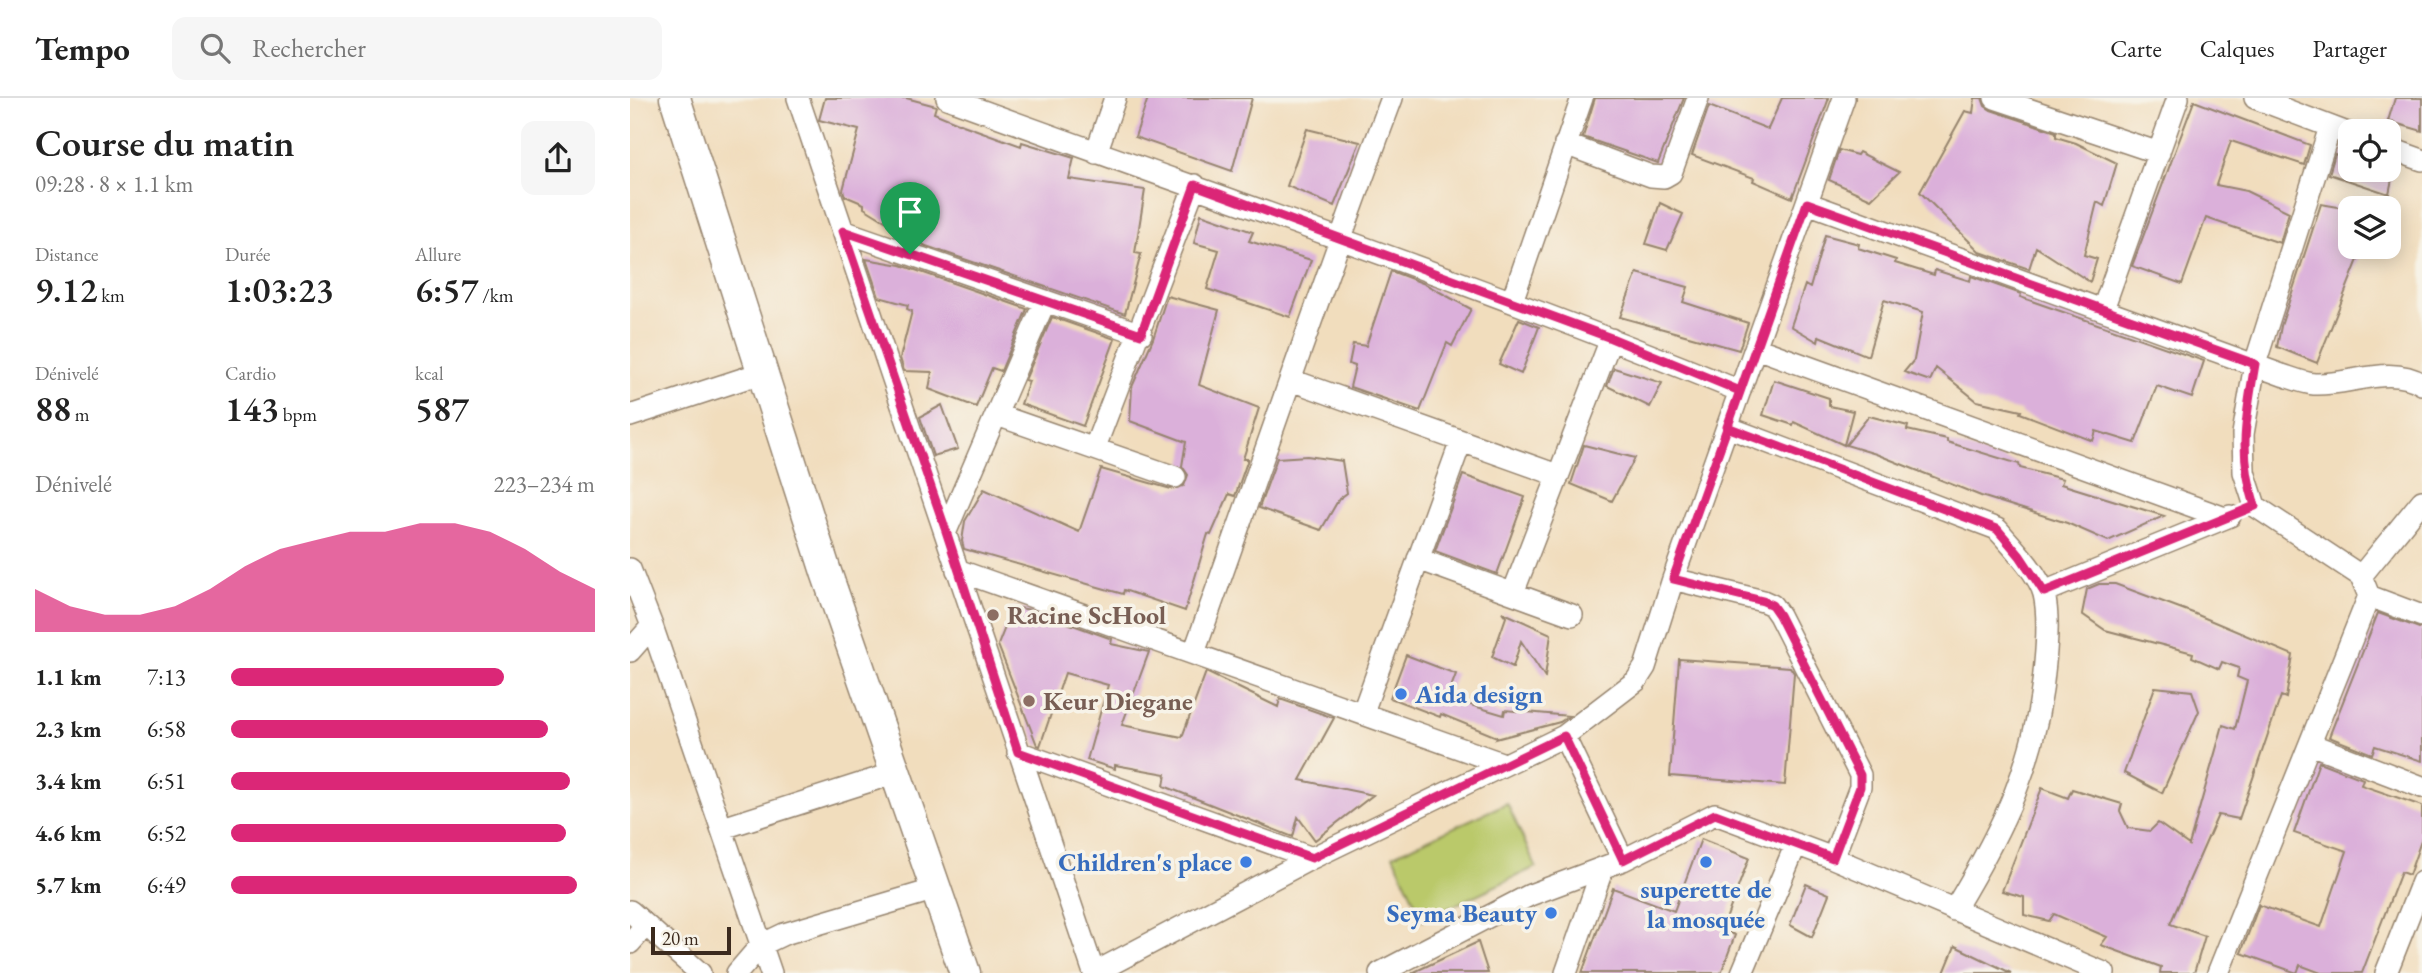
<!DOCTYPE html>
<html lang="fr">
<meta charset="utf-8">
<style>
:root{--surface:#fff;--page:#f6f6f6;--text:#222;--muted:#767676;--line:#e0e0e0;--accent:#db2777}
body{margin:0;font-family:"EB Garamond",serif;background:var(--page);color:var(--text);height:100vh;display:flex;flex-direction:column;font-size:26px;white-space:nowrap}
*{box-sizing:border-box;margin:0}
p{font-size:23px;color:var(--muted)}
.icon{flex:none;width:38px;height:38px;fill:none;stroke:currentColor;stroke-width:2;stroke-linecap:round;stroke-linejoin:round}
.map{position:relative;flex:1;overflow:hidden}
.side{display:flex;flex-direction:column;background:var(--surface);width:630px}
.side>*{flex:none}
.fabs{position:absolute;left:1708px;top:21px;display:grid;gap:14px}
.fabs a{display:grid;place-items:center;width:63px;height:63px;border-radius:14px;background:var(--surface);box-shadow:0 4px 18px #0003;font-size:35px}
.scale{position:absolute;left:21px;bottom:18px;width:80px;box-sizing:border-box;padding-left:7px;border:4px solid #3b2a1e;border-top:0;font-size:19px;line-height:24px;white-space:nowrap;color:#3b2a1e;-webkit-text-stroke:5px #f7f3e8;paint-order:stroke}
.pin{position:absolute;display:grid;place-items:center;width:60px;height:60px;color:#fff;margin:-72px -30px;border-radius:50% 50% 50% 0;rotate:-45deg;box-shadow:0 0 7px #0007}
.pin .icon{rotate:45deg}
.round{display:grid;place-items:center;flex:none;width:74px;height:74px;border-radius:14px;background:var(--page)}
.summary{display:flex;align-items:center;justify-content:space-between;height:119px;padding:0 35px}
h1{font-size:38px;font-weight:600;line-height:52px}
.stats{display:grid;grid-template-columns:repeat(3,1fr);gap:10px;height:119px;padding:7px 35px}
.stats div{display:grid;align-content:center}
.stats b{font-size:35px;font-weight:600}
.stats small{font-size:19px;font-weight:400}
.stats p{font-size:19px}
.chart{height:196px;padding:14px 35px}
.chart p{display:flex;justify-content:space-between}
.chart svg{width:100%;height:126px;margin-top:7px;fill:var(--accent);opacity:.7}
ul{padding:0 35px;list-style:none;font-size:23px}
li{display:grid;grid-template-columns:112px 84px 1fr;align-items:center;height:52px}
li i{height:18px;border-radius:9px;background:var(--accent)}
header{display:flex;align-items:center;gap:42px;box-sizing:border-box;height:98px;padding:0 35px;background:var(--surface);border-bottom:2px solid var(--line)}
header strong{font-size:33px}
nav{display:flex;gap:38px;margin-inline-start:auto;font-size:24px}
.search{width:490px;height:63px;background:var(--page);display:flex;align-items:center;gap:18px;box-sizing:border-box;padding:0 24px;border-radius:14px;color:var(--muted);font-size:26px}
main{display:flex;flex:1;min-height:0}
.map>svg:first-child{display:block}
.green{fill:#bac96b;stroke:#7a7a44;stroke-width:2}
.building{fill:#dbb0da}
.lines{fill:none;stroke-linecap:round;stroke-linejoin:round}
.minor-casing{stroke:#96846e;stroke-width:24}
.secondary-casing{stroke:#96846e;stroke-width:33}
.minor{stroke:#fff;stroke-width:21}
.secondary{stroke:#fff;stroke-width:30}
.route-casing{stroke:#fff;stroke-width:14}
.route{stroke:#db2777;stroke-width:9}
.education-dot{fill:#8d6e63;stroke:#f7f3e8;stroke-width:2.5}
.shop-dot{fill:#3f7fe0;stroke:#f7f3e8;stroke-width:2.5}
.labels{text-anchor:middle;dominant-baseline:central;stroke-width:7;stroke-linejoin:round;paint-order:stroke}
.education-label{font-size:26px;font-weight:bold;fill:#785e54;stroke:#f7f3e8;text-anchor:start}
.shop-label{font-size:26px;font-weight:bold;fill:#366cbe;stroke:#f7f3e8;text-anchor:end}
</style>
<header>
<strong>Tempo</strong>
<div class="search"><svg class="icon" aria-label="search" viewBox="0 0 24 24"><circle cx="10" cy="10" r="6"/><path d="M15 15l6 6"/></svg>Rechercher</div>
<nav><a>Carte</a><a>Calques</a><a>Partager</a></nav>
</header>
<main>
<section class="side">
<div class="summary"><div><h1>Course du matin</h1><p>09:28 · 8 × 1.1 km</p></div><a class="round"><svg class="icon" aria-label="share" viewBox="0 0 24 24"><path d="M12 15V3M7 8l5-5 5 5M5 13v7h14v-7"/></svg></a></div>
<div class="stats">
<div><p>Distance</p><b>9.12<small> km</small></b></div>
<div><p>Durée</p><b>1:03:23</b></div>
<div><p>Allure</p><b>6:57<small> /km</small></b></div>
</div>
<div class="stats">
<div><p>Dénivelé</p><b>88<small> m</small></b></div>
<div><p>Cardio</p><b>143<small> bpm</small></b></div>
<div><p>kcal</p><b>587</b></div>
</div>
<div class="chart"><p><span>Dénivelé</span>223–234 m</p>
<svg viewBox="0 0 160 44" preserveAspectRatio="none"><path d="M0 44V29L10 35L20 38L30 38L40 35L50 29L60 21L70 15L80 12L90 9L100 9L110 6L120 6L130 9L140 15L150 23L160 29V44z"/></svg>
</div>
<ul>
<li><b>1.1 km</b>7:13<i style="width:75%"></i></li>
<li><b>2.3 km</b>6:58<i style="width:87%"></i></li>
<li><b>3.4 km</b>6:51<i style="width:93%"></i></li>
<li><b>4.6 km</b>6:52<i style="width:92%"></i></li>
<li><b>5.7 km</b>6:49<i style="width:95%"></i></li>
</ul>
</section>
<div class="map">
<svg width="1792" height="875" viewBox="0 0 1792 875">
<rect width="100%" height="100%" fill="#f7f3e8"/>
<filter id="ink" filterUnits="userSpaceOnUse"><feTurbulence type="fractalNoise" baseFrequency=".0143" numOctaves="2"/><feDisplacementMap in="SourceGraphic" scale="14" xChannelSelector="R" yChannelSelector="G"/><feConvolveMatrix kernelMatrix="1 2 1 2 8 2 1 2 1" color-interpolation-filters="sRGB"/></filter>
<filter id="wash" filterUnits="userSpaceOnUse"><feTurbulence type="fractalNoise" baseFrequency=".00686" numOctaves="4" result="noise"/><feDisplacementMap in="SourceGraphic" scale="28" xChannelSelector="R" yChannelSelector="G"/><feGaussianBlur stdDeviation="1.57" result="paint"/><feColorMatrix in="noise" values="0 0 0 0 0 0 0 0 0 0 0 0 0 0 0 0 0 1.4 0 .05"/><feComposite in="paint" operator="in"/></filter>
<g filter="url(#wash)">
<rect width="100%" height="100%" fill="#f1ddbd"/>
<path class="green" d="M877,705L906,769L793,822L763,757Z"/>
<g id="blocks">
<path class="building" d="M195,0H276L306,8L304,15L333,27L391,48L392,44L444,60L439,81L515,92L505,155L511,156L495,216L296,148L234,110V106L215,98L213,92L229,32L189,22Z
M518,0H622L602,73L505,39Z
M965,0H1054L1028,65L953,39Z
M1152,0H1199L1162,100L1123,83L1124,80L1062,57L1079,8L1138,31Z
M1345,0H1352L1355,8L1361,12L1426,34V39L1446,45L1487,65L1474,108L1467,104L1454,157L1467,161L1460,184L1406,149L1399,171L1350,154L1290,94L1335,13L1343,15Z
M1765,0H1792V33L1758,23Z
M1564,3L1680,47L1674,67L1601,43L1586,87L1616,93L1659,114L1650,145L1576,120L1552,186L1502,168Z
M677,31L730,44L704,108L657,88Z
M1714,48L1720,49V72H1759V64L1765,66L1759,96L1699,76L1705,56L1711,58Z
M1209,52L1227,57L1229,54L1269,74L1241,101L1199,82Z
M1030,105L1053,116L1037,152L1016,146Z
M1691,106L1720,111V150L1731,154L1687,265L1647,249L1651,228Z
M571,116L623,134L619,143L681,162L660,219L577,191L589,152L564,145Z
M1195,137L1229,146L1228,150L1266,162L1265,165L1304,177L1305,172L1340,183L1341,178L1391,196L1390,199L1574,263L1562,300L1527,288L1505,345L1466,333L1463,343L1390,315L1391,313L1347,303L1306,270L1300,283L1274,274L1284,262L1293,214L1254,202L1238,258L1189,238L1188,244L1161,228L1175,187L1180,190Z
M236,161L271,167L397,211L371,273L362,270L346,309L299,291L302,274L274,273L270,260L282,213L277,211L278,207L249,199Z
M761,173L795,186L841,211L822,248L817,245L790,313L720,289L725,268L719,266L723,246L736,248Z
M1007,175L1058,189L1053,204L1118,225L1109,252L990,219Z
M537,198L589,212L569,287L629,310L613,361H618L605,398L599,396L581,437L578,436L555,513L494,492L493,496L334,451L332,443L335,423L354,391L449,434L471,371L541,391L554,388L558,377L552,368L556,344L500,323L502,289L523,241Z
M422,219L485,241L453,328L391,306L399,283L395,282Z
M889,221L909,229L891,276L869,266Z
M984,270L1032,285L1020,309L977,288Z
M1144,282L1199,300V308L1223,313L1214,347L1164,324L1163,327L1133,317Z
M312,307L328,351L303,358L290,319Z
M1239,318L1278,328L1277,332L1317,341V344L1389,366L1390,370L1433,381L1431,386L1534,418L1478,443L1437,425L1351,398L1246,356L1216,347Z
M954,347L1005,360L982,403L941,386Z
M677,358L712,363L717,395L709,401L691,432L629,410L647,360Z
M833,377L895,399L867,476L805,453Z
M1469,486H1485L1563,515L1663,557L1656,600L1651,598L1609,721L1588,717L1540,826L1575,838L1564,875H1530L1531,869L1471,847L1477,839L1424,816L1419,823L1394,817V799L1372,793L1412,690L1438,700L1442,691L1492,706L1490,713L1498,730L1520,733L1528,725L1559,747L1593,627L1605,631L1617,583L1607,579L1609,570L1592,564L1589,571L1562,559L1563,555L1475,532L1452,516L1457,491Z
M383,509L401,512L482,541L481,546L519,554L492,627L552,639L576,574L648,609L650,601L704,620L670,682L743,697L685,742L668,719L663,739L534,688L536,676L485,667V671L457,662L478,587L435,575L410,648L407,647L368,547Z
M872,514L921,536L915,579L891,543L883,569L862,559L876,519Z
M1748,515L1792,531V663L1745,648L1742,656L1699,639Z
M776,557L826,576L817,600L874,617L875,612L939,618L930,624L866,641L867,639L811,616L810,619L760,600Z
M1049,561L1160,569L1164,575L1155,687L1040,678Z
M1525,589L1562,593L1569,613L1532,695L1494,675Z
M1689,664L1733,681L1731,687L1792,708V740L1779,777L1771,774L1732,875H1691L1670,867L1667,875L1611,855L1629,807L1691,829L1717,753L1664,735Z
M1071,741L1119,760L1092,832L1105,837L1091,875H952L983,790L1044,813Z
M1176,786L1199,796L1182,839L1160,827Z
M848,844L858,875H782Z
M1325,848L1381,875H1314Z"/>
</g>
</g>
<g filter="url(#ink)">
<use href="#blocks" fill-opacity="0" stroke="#96846e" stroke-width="2"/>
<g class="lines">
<defs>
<path id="minor" d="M168,0L464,875
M317,0C582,97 849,186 1110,293
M1365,0L1529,55
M1625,0L1720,36
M935,46L1021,78L1034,79L1041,75L1068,0
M1759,50L1792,62
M466,55L485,0
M1177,105L1652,277C1662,280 1673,285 1684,286C1718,288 1760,266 1792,286
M213,133L511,236
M882,203L952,0
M1473,211L1548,0
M1126,250L1595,420
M661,282L927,377
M367,317L545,379
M0,318L131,275
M1097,329L1367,431C1381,447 1409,476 1414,496C1419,517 1417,543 1415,565C1407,663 1374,729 1324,812
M465,349L565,87
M316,433L415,203
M788,461L942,517
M0,471L22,528L141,875
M327,472L874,666
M1731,478L1792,403
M1043,481L1133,503L1142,507L1149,517L1230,677V689L1203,760
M1414,494L1600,418
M883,495L981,241
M1739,498L1792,518
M0,553L22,528
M564,555C630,370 693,184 762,0
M733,614L831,343
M934,638L993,762
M1680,646L1792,689
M388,654L682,760
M93,730L268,674
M0,813L70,875
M0,845L16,827
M107,875L131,847L154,836L306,791
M464,875L682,760L934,638L1006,583L1015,569L1043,481L1214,0
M750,875L900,797L993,762L1085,716L1203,760L1474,875
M936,875L972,772
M1112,875L1166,746
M1588,875L1739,498L1731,478L1625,408L1614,374L1613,336L1625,266L1700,29
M1756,875L1792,784"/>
<path id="secondary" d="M45,0L196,474L335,875"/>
</defs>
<use href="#minor" class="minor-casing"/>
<use href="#secondary" class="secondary-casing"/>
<use href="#minor" class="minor"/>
<use href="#secondary" class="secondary"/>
</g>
</g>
<g class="lines" filter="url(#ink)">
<defs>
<path id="route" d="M280,156L213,133L316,433L388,654L682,760L934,638L993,762L1085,716L1203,760L1230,689V677L1149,517L1142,507L1133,503L1043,481C1088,356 1133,230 1177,105L1625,266C1616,321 1608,353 1625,408L1414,494L1390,458L1367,431L1097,329L1110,293L981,240L565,87L511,236L280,156"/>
</defs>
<use href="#route" class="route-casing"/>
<use href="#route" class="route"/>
</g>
<g class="education-dot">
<circle cx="363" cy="517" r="7"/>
<circle cx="399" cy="603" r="7"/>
</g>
<g class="shop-dot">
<circle cx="771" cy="596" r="7"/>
<circle cx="616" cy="764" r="7"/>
<circle cx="1076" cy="764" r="7"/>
<circle cx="921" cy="815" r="7"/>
</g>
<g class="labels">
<g class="education-label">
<text x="377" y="517">Racine ScHool</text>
<text x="413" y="603">Keur Diegane</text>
</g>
<g class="shop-label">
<text x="785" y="596" text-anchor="start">Aida design</text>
<text x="602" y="764">Children's place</text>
<text x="1076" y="791" text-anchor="middle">superette de<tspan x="1076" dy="30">la mosquée</tspan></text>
<text x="907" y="815">Seyma Beauty</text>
</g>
</g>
</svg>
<div class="fabs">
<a><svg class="icon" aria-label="locate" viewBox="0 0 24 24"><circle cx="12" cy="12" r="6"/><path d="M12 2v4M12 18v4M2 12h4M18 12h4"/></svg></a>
<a><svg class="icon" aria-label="layers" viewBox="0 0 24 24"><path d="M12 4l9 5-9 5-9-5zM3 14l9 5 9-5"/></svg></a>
</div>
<div class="scale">20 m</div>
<div class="pin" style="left:280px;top:156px;background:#1e9e55"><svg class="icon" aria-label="arrive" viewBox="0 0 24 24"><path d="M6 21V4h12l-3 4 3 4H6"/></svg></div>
</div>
</main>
